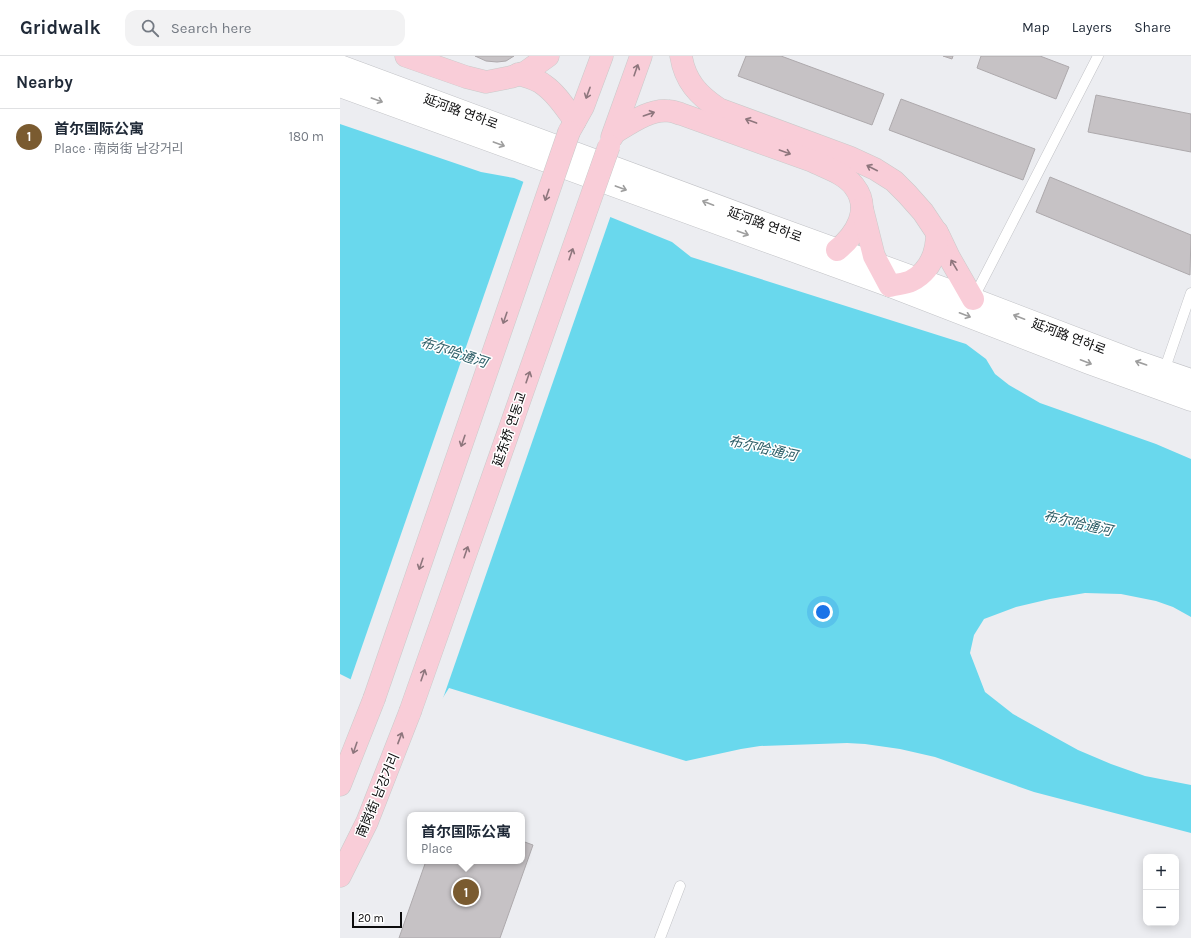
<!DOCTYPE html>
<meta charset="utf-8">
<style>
body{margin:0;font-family:Karla,"Noto Sans SC","Noto Sans KR",sans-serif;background:#f2f2f3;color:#1f2937}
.controls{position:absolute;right:12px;bottom:12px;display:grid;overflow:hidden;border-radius:8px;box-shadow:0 2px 10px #0003}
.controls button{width:36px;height:36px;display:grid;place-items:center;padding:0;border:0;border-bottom:1px solid #e0e1e3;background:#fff;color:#1f2937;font:20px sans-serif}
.scale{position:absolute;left:12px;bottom:10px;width:50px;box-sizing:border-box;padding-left:4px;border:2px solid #0c0c0d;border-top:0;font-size:11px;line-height:14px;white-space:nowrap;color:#0c0c0d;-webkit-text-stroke:3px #fff;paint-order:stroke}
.you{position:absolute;left:483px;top:556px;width:14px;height:14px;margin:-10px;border:3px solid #fff;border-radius:50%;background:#1a73e8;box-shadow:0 0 0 6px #1a73e833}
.badge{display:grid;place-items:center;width:26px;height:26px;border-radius:50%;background:#7a5b30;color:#fff;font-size:13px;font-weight:700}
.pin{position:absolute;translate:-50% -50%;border:2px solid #fff;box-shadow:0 1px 4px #0006}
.popup{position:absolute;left:67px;top:756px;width:118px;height:52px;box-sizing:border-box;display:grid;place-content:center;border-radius:8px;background:#fff;filter:drop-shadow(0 1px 3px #0005);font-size:13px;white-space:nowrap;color:#747a83}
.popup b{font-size:15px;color:#1f2937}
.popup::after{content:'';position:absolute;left:50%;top:100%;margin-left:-8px;border:8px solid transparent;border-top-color:#fff}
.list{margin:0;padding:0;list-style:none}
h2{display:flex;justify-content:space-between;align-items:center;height:52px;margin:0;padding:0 16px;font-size:17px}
h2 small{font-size:13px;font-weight:400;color:#747a83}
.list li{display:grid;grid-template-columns:26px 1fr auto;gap:12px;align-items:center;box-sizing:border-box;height:56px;padding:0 16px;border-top:1px solid #e0e1e3}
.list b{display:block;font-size:15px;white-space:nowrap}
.list p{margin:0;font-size:13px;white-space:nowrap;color:#747a83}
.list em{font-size:13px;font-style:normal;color:#747a83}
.icon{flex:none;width:22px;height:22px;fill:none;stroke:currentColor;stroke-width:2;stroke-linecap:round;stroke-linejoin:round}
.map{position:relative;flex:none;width:851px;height:882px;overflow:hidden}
header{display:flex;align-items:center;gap:24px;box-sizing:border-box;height:56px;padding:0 20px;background:#fff;border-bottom:1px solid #e0e1e3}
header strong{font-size:19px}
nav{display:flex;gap:22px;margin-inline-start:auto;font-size:14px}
.search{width:280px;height:36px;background:#f2f2f3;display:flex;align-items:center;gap:10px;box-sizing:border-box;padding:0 14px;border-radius:12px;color:#747a83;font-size:15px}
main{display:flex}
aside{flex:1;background:#fff}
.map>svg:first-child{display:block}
.water{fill:#69d8ed}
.pier{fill:#ecedf1}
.building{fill:#c6c2c5;stroke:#ada9ac}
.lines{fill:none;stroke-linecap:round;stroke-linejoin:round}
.lane-casing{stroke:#c1c2c6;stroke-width:11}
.secondary-casing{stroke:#c1c2c6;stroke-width:23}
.primary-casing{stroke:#cacaca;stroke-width:23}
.lane{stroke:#fff;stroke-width:10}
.secondary{stroke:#fff;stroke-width:22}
.primary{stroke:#f9cdd8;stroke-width:22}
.primary-bridge-casing{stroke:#cacaca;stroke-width:23;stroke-linecap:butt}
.primary-bridge{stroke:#f9cdd8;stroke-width:22}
.oneway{stroke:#8e767d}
.oneway2{stroke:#9e9e9e}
.labels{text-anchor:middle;stroke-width:3;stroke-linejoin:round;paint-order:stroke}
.street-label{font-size:13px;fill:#0c0c0d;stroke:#fff}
.water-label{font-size:14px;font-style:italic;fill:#2f5f68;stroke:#fff}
</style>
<header>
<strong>Gridwalk</strong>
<div class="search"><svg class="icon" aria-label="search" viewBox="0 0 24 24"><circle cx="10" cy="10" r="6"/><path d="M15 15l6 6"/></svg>Search here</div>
<nav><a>Map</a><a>Layers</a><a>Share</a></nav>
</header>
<main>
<aside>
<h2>Nearby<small></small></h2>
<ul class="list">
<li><span class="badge">1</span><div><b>首尔国际公寓</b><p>Place · 南岗街 남강거리</p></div><em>180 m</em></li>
</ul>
</aside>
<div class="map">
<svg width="851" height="882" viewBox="0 0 851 882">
<rect width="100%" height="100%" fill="#ecedf1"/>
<!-- water -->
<polygon class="water" points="0,68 141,116 174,122 332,186 351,201 626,288 646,303 655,318 669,329 700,347 816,388 851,403 851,561 833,551 816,545 781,538 745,537 710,543 676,551 644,563 634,579 630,597 645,636 673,658 738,694 771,708 805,720 851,729 851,777 694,736 595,701 560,693 525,688 507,687 420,690 401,693 346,705 109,632 97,651 20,628 0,618"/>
<!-- pier -->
<polygon class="pier" points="184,124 271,159 101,648 98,652 96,652 20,630 10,625"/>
<!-- building -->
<g class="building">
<polygon points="135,0 174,0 166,5 157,6 146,5"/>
<polygon points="406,0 441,0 544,38 532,69 398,20"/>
<polygon points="603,0 613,0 612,3"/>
<polygon points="641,0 700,0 729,11 716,43 637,12"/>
<polygon points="756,39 851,58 851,96 748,76"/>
<polygon points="561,43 695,93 683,124 549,74"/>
<polygon points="710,121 851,179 850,219 696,156"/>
<polygon points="182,785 193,789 160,882 59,882 86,805 182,805"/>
</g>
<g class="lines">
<!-- lane casing -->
<g class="lane-casing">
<g id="lane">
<polyline points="633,243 758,0"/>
<polyline points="824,315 851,237"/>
<polyline points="320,882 340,830"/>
</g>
</g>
<!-- secondary casing -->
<g class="secondary-casing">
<g id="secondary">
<polyline points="0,10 421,166 633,243 795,305 851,324"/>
<polyline points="0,30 550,230 749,307 851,344"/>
</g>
</g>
<!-- primary casing -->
<g class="primary-casing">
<g id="primary">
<polyline points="66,0 126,21 146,26 171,21 186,16 208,0"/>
<path d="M341,0c4,25 17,39 38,53l130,48 26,12 19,12 13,13 16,18 16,24 10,21 24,42"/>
<path d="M178,18c9,3 19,5 26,11 13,9 22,24 31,36"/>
<polyline points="229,76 243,51 262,0"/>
<path d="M274,77c15,-9 37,-25 55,-22 4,0 8,2 12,3l131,47c14,7 32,12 42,25 18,23 2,49 -17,64"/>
<polyline points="272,81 301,0"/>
<path d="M522,152l12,48 16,30c7,-2 15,-2 21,-5 20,-10 26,-29 26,-49"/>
<polyline points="0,729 34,643"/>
<polyline points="0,820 27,766 70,656"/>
</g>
</g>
<!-- lane -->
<use href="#lane" class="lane"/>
<!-- secondary -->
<use href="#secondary" class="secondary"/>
<!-- primary -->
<use href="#primary" class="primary"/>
<!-- primary-bridge casing -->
<g class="primary-bridge-casing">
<g id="primary-bridge">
<polyline points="34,643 229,76"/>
<polyline points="70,656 269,90"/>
</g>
</g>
<!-- primary-bridge -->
<use href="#primary-bridge" class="primary-bridge"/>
</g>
<!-- one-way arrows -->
<defs><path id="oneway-shaft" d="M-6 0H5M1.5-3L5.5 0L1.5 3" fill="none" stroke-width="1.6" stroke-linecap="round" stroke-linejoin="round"/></defs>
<g class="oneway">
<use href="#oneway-shaft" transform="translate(296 14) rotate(-71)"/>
<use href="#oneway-shaft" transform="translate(248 37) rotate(110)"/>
<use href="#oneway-shaft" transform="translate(309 58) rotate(-19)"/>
<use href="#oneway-shaft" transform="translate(411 65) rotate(-160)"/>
<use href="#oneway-shaft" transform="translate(445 96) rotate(20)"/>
<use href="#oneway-shaft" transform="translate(532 112) rotate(-153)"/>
<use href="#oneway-shaft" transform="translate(207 139) rotate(109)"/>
<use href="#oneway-shaft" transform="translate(231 198) rotate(-71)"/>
<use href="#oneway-shaft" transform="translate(614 209) rotate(-121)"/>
<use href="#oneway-shaft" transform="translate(165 262) rotate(109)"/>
<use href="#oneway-shaft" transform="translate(188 321) rotate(-71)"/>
<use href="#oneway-shaft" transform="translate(123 385) rotate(109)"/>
<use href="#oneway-shaft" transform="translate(126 496) rotate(-71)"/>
<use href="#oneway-shaft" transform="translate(81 508) rotate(109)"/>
<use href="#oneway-shaft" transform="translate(83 619) rotate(-71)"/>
<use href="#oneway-shaft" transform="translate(60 682) rotate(-69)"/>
<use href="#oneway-shaft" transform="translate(15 692) rotate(109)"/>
</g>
<g class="oneway2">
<use href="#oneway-shaft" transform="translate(37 44) rotate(20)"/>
<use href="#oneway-shaft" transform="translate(159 88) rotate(20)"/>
<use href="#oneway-shaft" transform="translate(281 132) rotate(20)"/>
<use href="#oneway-shaft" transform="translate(368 147) rotate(-159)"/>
<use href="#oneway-shaft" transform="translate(403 177) rotate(20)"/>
<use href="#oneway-shaft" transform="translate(625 259) rotate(21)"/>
<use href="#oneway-shaft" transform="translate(679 261) rotate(-159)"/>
<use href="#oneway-shaft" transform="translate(746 306) rotate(21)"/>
<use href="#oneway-shaft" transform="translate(801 307) rotate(-161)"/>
</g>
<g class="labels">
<!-- street labels -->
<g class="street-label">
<text transform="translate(121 55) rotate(20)" y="5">延河路 연하로</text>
<text transform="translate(425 168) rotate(20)" y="5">延河路 연하로</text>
<text transform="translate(729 280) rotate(21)" y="5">延河路 연하로</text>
<text transform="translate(169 373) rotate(-71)" y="5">延东桥 연동교</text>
<text transform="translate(37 739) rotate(-67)" y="5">南岗街 남강거리</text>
</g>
<!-- water labels -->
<g class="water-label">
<text transform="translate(114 296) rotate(18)" y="5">布尔哈通河</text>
<text transform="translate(423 392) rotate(13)" y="5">布尔哈通河</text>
<text transform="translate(738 467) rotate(13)" y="5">布尔哈通河</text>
</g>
</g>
</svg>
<div class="controls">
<button>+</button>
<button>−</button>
</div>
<div class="scale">20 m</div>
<div class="you"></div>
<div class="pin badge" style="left:126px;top:836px">1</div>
<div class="popup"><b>首尔国际公寓</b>Place</div>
</div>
</main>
